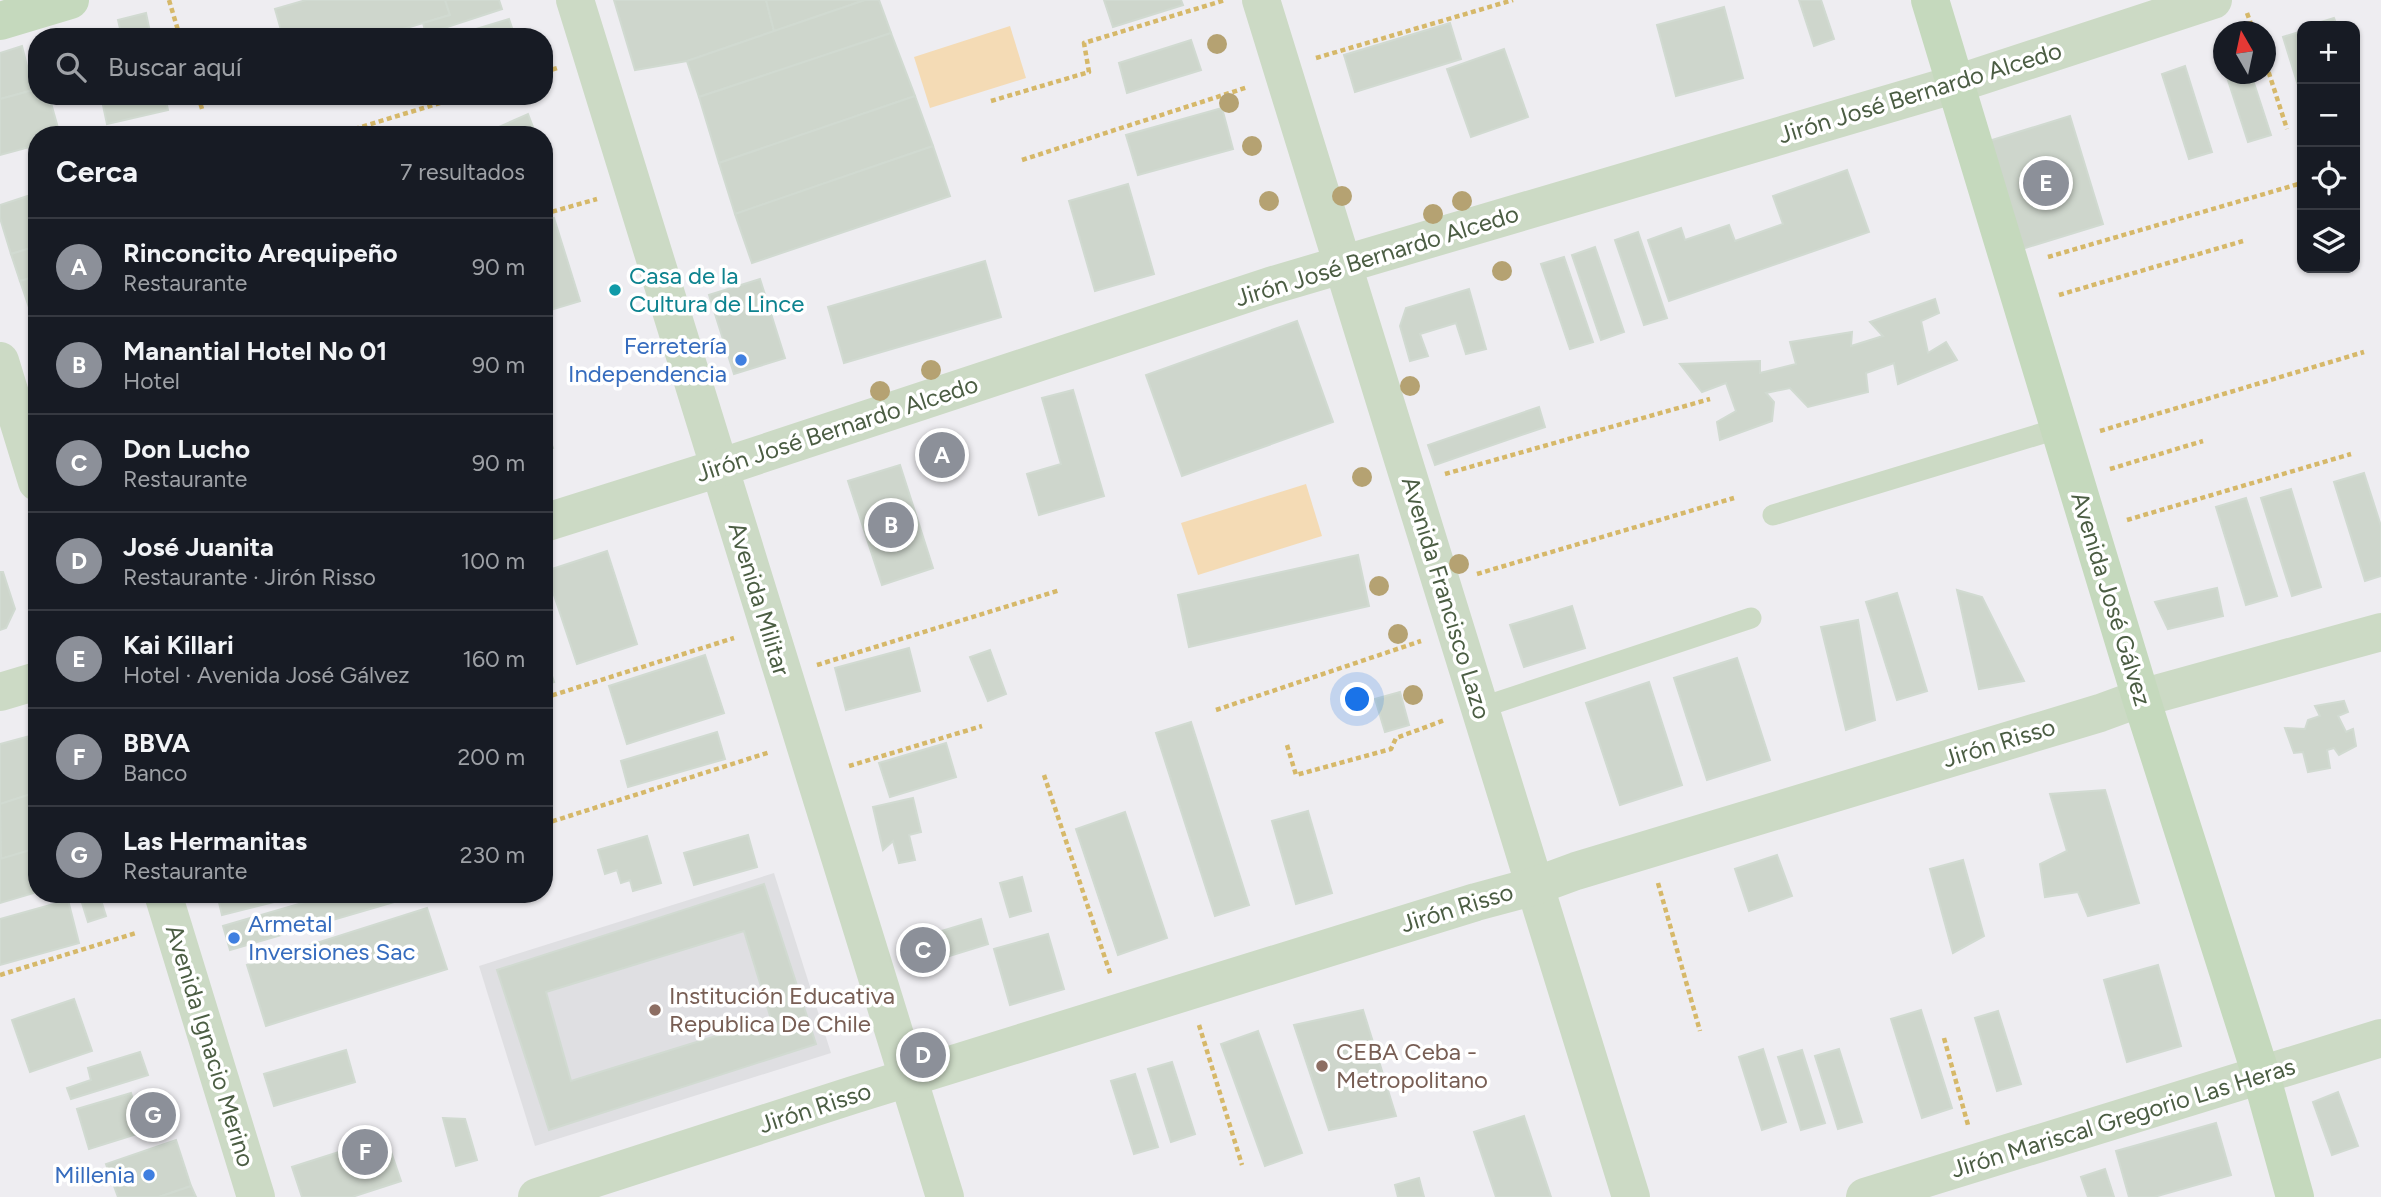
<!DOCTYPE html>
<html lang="es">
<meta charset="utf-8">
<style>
body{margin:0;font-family:Figtree,sans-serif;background:#20242c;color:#f1f3f6}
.controls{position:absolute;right:21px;top:21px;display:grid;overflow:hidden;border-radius:14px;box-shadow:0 2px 5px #0004}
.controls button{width:63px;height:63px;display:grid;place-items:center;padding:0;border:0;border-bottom:2px solid #363941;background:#171b24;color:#f1f3f6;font:35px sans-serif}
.compass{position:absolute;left:2213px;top:21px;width:63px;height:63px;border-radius:50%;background:#171b24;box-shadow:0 2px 5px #0004;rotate:351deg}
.you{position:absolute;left:1358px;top:700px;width:24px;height:24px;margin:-18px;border:5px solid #fff;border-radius:50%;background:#1a73e8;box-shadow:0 0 0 10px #1a73e833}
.badge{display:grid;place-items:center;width:46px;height:46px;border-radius:50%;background:#8c9099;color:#fff;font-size:23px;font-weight:700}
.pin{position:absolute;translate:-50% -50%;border:4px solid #fff;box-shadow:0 2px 7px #0006}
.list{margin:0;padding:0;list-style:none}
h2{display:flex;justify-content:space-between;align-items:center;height:91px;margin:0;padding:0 28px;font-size:30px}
h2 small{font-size:23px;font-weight:400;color:#9ea1a6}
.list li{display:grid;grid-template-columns:46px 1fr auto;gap:21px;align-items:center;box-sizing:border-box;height:98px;padding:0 28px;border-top:2px solid #363941}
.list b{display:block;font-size:26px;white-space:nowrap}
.list p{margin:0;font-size:23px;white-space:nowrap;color:#9ea1a6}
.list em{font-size:23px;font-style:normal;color:#9ea1a6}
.icon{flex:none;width:38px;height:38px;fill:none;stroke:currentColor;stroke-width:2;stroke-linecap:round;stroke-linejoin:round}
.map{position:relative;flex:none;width:2381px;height:1197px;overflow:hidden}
.search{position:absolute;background:#171b24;box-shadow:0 2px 5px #0004;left:28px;top:28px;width:525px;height:77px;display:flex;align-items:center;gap:18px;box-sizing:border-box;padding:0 24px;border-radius:28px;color:#9ea1a6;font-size:26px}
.panel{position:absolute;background:#171b24;box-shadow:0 2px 5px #0004;left:28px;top:126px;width:525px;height:777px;border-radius:28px}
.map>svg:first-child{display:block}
.education{fill:#dfdfe2}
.green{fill:#f4dbb5}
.building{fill:#ced6cc;stroke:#d1dad1;stroke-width:2;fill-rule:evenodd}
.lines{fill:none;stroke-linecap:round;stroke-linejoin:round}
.path{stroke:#d6b869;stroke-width:4.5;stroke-dasharray:5 3.5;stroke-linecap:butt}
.lane{stroke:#ccdac5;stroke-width:21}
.street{stroke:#ccdac5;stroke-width:38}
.secondary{stroke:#c5d9bd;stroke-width:38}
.tree{fill:#b5a272}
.culture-dot{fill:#0f9aa8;stroke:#fff;stroke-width:2.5}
.shop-dot{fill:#3f7fe0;stroke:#fff;stroke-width:2.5}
.education-dot{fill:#8d6e63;stroke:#fff;stroke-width:2.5}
.labels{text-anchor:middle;stroke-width:7;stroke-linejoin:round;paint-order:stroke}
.street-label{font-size:24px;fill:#4b5d43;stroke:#fff}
.culture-label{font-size:24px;fill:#0d838f;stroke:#fff;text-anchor:start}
.shop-label{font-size:24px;fill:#366cbe;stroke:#fff;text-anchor:end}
.education-label{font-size:24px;fill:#785e54;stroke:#fff;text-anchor:start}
</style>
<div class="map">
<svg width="2381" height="1197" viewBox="0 0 2381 1197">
<rect width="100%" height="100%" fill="#eeedf1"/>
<!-- education -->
<polygon class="education" points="774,873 831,1053 535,1146 479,966"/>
<!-- green -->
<g class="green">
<polygon points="1010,26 1026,78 930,108 914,57"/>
<polygon points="1306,484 1322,536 1198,575 1181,523"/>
</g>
<!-- building -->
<g class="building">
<polygon points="306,0 445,0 450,15 403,29 406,37 283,37 275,9"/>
<polygon points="445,0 499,0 502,9 426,34 423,23 450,15"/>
<polygon points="614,0 766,0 774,31 687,61 635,70"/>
<polygon points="766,0 865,0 774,31"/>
<polygon points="865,0 879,0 891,33 699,97 687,61"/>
<polygon points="1104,0 1181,0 1183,5 1113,27"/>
<polygon points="1799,0 1821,0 1834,39 1814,46"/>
<polygon points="1724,7 1743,78 1676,96 1657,25"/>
<polygon points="146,13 151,37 122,37 118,20"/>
<polygon points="2334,18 2337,26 2312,26 2311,25"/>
<polygon points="509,19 515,37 450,37"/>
<polygon points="1450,23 1461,59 1355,92 1344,55"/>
<polygon points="2302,31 2302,98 2283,37"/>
<polygon points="891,33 915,96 719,163 699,97"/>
<polygon points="1191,40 1201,70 1127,93 1119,63"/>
<polygon points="22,46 33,90 0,99 0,53"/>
<polygon points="1504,49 1528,117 1471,137 1447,69"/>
<polygon points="2185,66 2212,152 2189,159 2162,74"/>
<polygon points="2226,74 2251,74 2271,135 2248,142"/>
<polygon points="37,89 37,96 49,96 60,135 37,135 37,145 0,155 0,99"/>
<polygon points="101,96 165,96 168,110 107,124"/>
<polygon points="915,96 933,146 735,214 719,163"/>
<polygon points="1222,108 1233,149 1138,175 1126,135"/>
<polygon points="528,114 536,135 481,135"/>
<polygon points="2070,116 2103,224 2022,249 1989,141"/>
<polygon points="933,146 950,196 752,263 735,214"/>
<polygon points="1847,170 1869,232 1669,301 1648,240 1681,228 1685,240 1729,225 1735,241 1783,224 1773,196"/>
<polygon points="1128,184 1154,274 1095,291 1069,201"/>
<polygon points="37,193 37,246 11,254 0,218 0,205"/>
<polygon points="554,218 580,301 544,312 544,221"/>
<polygon points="1638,232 1667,318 1644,325 1615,240"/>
<polygon points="37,246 37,276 20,281 11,254"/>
<polygon points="1595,247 1624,332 1601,340 1572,255"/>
<polygon points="1564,257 1593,342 1570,349 1541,264"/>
<polygon points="985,261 1001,317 844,363 828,307"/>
<polygon points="37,276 37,318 33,319 20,281"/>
<polygon points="760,279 785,358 734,374 709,295"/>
<polygon points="1469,289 1486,349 1466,354 1456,323 1420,334 1428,356 1410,361 1400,326 1406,308"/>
<polygon points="1935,299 1939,313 1921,321 1928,353 1946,342 1957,360 1898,384 1894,363 1866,373 1868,392 1808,407 1790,388 1766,393 1774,402 1772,421 1720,440 1717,422 1736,411 1726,383 1702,392 1680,364 1760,361 1760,373 1796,364 1790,342 1852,332 1851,346 1883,336 1870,322"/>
<polygon points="1297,321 1333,422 1182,476 1146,375"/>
<polygon points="1073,390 1104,496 1039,515 1027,474 1061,464 1042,398"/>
<polygon points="1539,407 1545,427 1435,465 1428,445"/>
<polygon points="544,423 553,448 544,452"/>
<polygon points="900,465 933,568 882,585 848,481"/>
<polygon points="2364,473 2381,526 2381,576 2365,581 2334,482"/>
<polygon points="2291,489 2321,587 2292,596 2261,498"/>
<polygon points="2246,498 2277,596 2246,605 2216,507"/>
<polygon points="607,551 637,644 577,664 546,571"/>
<polygon points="1358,555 1369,606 1189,647 1178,595"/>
<polygon points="0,572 3,572 15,609 6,628 0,630"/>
<polygon points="2217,588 2223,616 2168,629 2155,602"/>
<polygon points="1957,590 1982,597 2024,681 1979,689"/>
<polygon points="1897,593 1927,691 1897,700 1866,602"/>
<polygon points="1572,606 1585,648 1524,667 1510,625"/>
<polygon points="1858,620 1875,720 1846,730 1821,627"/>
<polygon points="909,648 920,691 846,710 835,668"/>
<polygon points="990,650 1006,694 988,701 970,657"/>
<polygon points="544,651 554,682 544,685"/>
<polygon points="705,655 724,713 627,744 609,686"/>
<polygon points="1737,658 1770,760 1707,780 1674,678"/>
<polygon points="1649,682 1682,785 1620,805 1586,703"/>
<polygon points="1400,692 1409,725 1385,732 1375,699"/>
<polygon points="2344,701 2348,712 2338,716 2346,732 2353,729 2356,746 2339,755 2334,748 2327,750 2330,768 2308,772 2303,752 2294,753 2285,728 2305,729 2308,720 2320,716 2315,706"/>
<polygon points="1191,722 1249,905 1215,916 1156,733"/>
<polygon points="717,732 725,759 628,787 621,761"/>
<polygon points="37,734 37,792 0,804 0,744"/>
<polygon points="946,743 956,777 890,797 879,763"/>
<polygon points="2105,790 2139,903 2088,916 2078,892 2045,897 2040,864 2067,851 2050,794"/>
<polygon points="37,792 37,848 1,859 0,804"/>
<polygon points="913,798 921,832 909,835 915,860 899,863 893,841 883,850 873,807"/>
<polygon points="1308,811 1332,893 1296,904 1272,821"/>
<polygon points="1125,812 1167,938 1118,955 1076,829"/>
<polygon points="748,835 757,867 694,885 684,853"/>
<polygon points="647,836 661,883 633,891 630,880 621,883 617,870 605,874 598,850"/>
<polygon points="37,848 37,892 0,903 0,859"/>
<polygon points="1777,855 1792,896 1749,911 1735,869"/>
<polygon points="1963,860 1984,936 1953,953 1930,869"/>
<polygon points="1022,877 1031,911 1010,917 1000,883"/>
<path d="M764,884l52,160 -267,86 -52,-160zM744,931l27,88 -200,62 -25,-89z"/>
<polygon points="217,894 285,894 286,899 222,915"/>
<polygon points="333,894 392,894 394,902 230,950 223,926"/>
<polygon points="100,897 106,916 88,922 82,903"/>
<polygon points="68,900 79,943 0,965 0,919"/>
<polygon points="427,908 447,969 266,1026 247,965"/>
<polygon points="981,919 988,944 917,966 909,941"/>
<polygon points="1048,934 1064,989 1010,1005 994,949"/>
<polygon points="2158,965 2181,1046 2127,1062 2104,980"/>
<polygon points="74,999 92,1051 30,1072 12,1020"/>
<polygon points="1363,1010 1396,1116 1329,1130 1294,1025"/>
<polygon points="1921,1010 1952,1108 1922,1118 1891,1019"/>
<polygon points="1998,1011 2021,1084 1997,1091 1975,1018"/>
<polygon points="1258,1031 1302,1153 1265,1166 1221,1044"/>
<polygon points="1763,1049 1786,1122 1762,1130 1739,1057"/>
<polygon points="1839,1049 1862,1122 1838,1129 1815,1056"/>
<polygon points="346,1050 355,1082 274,1106 264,1074"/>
<polygon points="1802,1050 1825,1123 1801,1130 1778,1057"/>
<polygon points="140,1052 148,1075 71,1099 67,1088 91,1080 88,1068"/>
<polygon points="1172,1062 1195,1134 1171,1142 1148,1069"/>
<polygon points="1135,1074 1158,1147 1134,1154 1111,1081"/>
<polygon points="2338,1092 2358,1146 2332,1155 2313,1102"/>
<polygon points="131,1093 143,1132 89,1149 77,1109"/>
<polygon points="1524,1116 1551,1197 1496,1197 1474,1132"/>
<polygon points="443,1118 465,1119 477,1160 456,1166"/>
<polygon points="2216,1123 2231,1175 2154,1197 2129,1197 2116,1151"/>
<polygon points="386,1137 401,1181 352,1197 302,1197 292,1167"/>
<polygon points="176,1140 191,1186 159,1197 118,1197 106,1164"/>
<polygon points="2105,1169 2114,1197 2088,1197 2081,1177"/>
<polygon points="1419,1178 1424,1197 1398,1197 1395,1185"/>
<polygon points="191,1186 196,1197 159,1197"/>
</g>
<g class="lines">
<!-- path -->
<g class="path">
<polyline points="169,0 180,37"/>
<polyline points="2247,13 2254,32"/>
<polyline points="1316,58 1513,0"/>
<polyline points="2266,64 2287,129"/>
<polyline points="544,72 557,68"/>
<polyline points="198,96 203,112"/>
<polyline points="991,101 1089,72 1084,43 1225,0"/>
<polyline points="338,134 463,96"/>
<polyline points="1022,160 1248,87"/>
<polyline points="2355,168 2358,167"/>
<polyline points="544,214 597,199"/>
<polyline points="2048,257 2302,183"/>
<polyline points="2059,295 2243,241"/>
<polyline points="2100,431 2364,352"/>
<polyline points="2110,469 2203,441"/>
<polyline points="1445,474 1710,399"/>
<polyline points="2127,520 2351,454"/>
<polyline points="1477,574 1734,498"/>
<polyline points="817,665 1060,590"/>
<polyline points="544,698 734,638"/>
<polyline points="1216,710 1421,641"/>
<polyline points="1287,745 1296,775 1391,749 1396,738 1445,720"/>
<polyline points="849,766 982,726"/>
<polyline points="1044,775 1111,976"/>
<polyline points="544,824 770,752"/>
<polyline points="1658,883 1700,1031"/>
<polyline points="0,975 136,933"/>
<polyline points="1199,1025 1242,1165"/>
<polyline points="1944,1038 1968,1125"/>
</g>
<!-- lane -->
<g class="lane">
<polyline points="1773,515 2060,428"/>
<polyline points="1480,708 1751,618"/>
</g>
<!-- street -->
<g class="street">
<polyline points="575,0 945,1197"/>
<polyline points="1261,0 1631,1197"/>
<polyline points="0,361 37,482"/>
<polyline points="544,523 719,468 1270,286 1956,84 2213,0"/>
<polyline points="0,692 37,681"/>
<polyline points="163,894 256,1197"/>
<polyline points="537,1197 853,1095 1476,902 1535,886 1576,871 2100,713 2141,698 2381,632"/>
<polyline points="1865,1197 2381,1038"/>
</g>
<!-- secondary -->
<g class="secondary">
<polyline points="1930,0 2141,698 2261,1075 2295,1197"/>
<polyline points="0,21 70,0"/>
</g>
</g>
<!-- trees -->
<g class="tree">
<circle cx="1217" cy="44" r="10"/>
<circle cx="1229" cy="103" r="10"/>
<circle cx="1252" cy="146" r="10"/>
<circle cx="1342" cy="196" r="10"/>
<circle cx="1269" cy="201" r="10"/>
<circle cx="1462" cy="201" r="10"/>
<circle cx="1433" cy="214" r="10"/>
<circle cx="1502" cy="271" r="10"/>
<circle cx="931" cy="370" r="10"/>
<circle cx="1410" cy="386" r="10"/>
<circle cx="880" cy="391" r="10"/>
<circle cx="1362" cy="477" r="10"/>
<circle cx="1459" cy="564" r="10"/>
<circle cx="1379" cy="586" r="10"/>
<circle cx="1398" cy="634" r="10"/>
<circle cx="1413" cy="695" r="10"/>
</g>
<!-- markers -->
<circle class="culture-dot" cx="615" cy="290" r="7"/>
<g class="shop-dot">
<circle cx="741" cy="360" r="7"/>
<circle cx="234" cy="938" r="7"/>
<circle cx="149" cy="1175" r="7"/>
</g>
<g class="education-dot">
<circle cx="655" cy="1010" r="7"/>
<circle cx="1322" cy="1066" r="7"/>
</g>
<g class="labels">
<!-- street labels -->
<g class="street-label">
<text transform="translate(1920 93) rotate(-17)" y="8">Jirón José Bernardo Alcedo</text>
<text transform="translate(1377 256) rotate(-17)" y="8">Jirón José Bernardo Alcedo</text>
<text transform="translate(837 429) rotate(-18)" y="8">Jirón José Bernardo Alcedo</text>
<text transform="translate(1446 598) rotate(73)" y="8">Avenida Francisco Lazo</text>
<text transform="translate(759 599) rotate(73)" y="8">Avenida Militar</text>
<text transform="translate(2111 599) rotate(73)" y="8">Avenida José Gálvez</text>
<text transform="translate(1999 743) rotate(-17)" y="8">Jirón Risso</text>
<text transform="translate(1457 908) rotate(-17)" y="8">Jirón Risso</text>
<text transform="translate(210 1046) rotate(73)" y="8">Avenida Ignacio Merino</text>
<text transform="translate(815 1108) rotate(-18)" y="8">Jirón Risso</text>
<text transform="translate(2123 1118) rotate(-17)" y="8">Jirón Mariscal Gregorio Las Heras</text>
</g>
<!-- culture labels -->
<g class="culture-label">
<text x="629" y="284">Casa de la<tspan x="629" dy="28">Cultura de Lince</tspan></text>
</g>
<!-- shop labels -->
<g class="shop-label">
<text x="727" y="354">Ferretería<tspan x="727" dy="28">Independencia</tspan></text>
<text x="248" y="932" text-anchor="start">Armetal<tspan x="248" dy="28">Inversiones Sac</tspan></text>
<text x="135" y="1183">Millenia</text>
</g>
<!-- education labels -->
<g class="education-label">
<text x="669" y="1004">Institución Educativa<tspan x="669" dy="28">Republica De Chile</tspan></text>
<text x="1336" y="1060">CEBA Ceba -<tspan x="1336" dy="28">Metropolitano</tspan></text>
</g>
</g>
</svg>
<div class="controls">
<button>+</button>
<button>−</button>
<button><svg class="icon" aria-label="locate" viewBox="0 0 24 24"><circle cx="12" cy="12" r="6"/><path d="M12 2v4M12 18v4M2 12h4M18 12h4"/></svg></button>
<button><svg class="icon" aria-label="layers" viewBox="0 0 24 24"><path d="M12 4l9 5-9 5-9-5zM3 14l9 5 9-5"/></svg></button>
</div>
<svg class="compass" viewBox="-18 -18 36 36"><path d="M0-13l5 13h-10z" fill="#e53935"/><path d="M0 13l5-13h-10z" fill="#9ea1a6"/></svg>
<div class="you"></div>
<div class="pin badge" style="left:942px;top:455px">A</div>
<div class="pin badge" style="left:891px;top:525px">B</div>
<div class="pin badge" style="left:923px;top:950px">C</div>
<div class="pin badge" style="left:923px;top:1055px">D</div>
<div class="pin badge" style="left:2046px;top:183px">E</div>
<div class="pin badge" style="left:365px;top:1152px">F</div>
<div class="pin badge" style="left:153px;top:1115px">G</div>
<div class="search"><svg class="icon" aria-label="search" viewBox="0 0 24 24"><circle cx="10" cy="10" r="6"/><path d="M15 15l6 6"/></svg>Buscar aquí</div>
<section class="panel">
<h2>Cerca<small>7 resultados</small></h2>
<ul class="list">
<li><span class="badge">A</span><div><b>Rinconcito Arequipeño</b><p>Restaurante</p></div><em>90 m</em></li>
<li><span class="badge">B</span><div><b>Manantial Hotel No 01</b><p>Hotel</p></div><em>90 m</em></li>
<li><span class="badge">C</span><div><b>Don Lucho</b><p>Restaurante</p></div><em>90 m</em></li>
<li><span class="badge">D</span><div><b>José Juanita</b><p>Restaurante · Jirón Risso</p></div><em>100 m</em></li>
<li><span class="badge">E</span><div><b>Kai Killari</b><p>Hotel · Avenida José Gálvez</p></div><em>160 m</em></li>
<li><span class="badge">F</span><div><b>BBVA</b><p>Banco</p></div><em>200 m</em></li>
<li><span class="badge">G</span><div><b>Las Hermanitas</b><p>Restaurante</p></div><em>230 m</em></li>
</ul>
</section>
</div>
